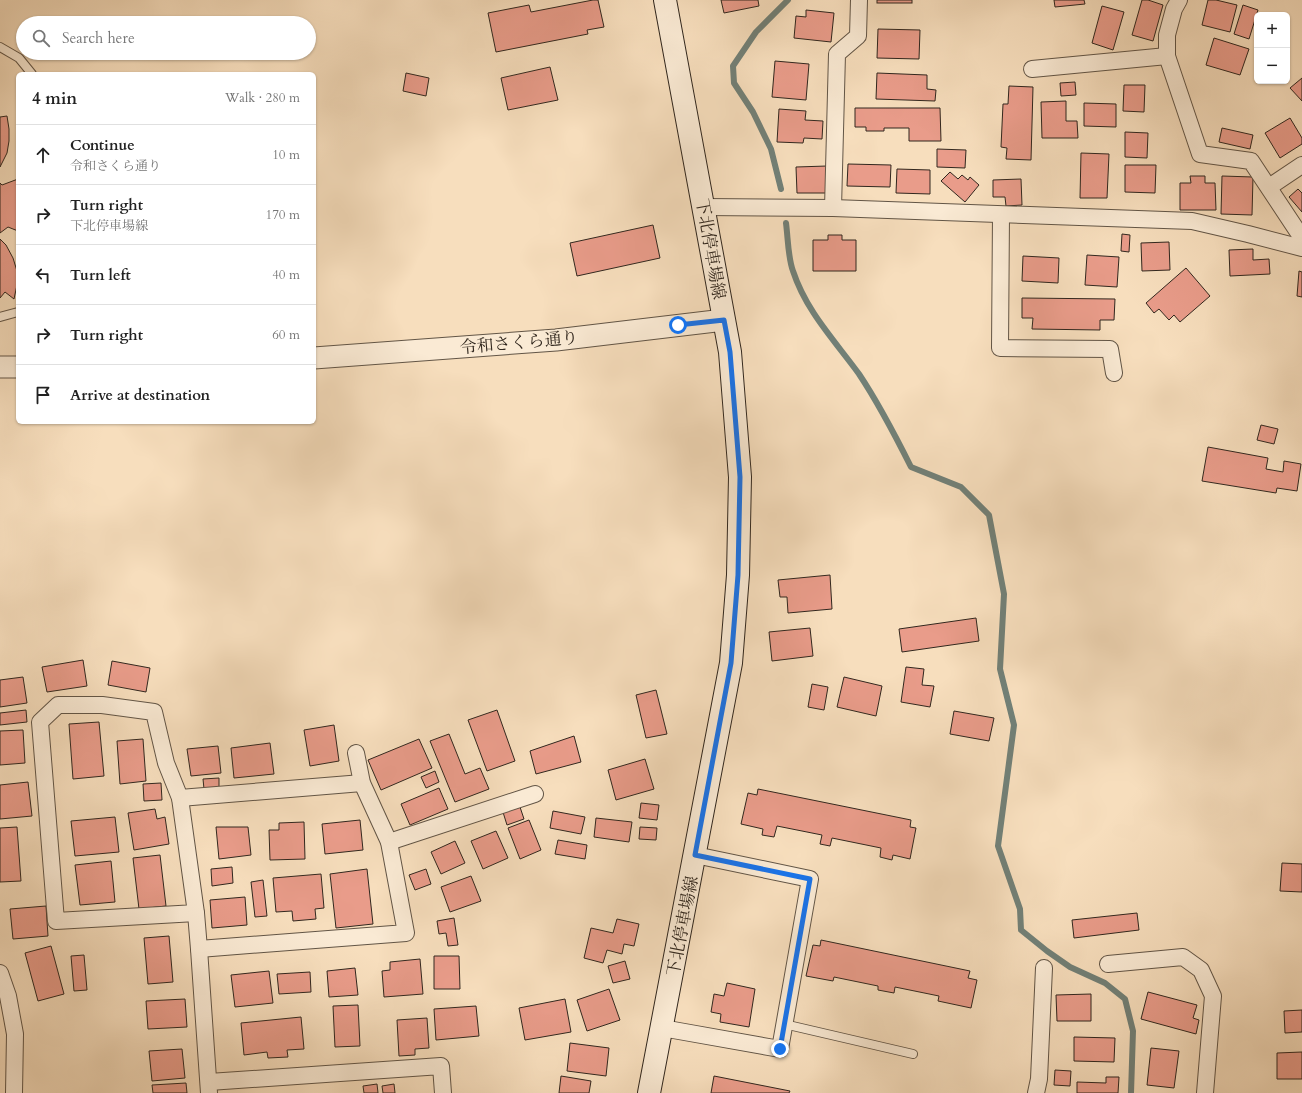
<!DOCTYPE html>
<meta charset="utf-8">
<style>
body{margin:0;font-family:Cardo,"Noto Serif JP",serif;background:#f6f6f6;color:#222}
.controls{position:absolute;right:12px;top:12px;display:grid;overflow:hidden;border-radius:6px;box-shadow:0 1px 3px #0004}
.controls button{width:36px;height:36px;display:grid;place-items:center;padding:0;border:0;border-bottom:1px solid #e0e0e0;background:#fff;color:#222;font:20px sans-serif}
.stop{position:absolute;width:12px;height:12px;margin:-9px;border:3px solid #1a73e8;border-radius:50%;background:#fff}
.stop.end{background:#1a73e8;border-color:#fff;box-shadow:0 1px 4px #0008}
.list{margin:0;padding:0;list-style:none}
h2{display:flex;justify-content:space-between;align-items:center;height:52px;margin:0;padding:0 16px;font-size:17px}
h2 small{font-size:13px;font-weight:400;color:#767676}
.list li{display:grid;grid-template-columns:26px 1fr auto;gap:12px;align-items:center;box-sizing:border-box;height:60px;padding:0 16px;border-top:1px solid #e0e0e0}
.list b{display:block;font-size:15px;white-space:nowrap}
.list p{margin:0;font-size:13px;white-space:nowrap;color:#767676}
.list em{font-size:13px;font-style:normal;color:#767676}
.icon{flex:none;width:22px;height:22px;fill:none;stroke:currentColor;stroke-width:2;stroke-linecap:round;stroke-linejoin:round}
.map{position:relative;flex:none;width:1302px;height:1093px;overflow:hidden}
.search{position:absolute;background:#fff;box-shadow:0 1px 3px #0004;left:16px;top:16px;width:300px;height:44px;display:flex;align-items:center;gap:10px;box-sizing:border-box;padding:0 14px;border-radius:22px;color:#767676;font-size:15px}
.panel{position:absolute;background:#fff;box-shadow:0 1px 3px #0004;left:16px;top:72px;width:300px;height:352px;border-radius:6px}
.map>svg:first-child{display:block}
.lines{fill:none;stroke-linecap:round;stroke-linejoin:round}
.stream{stroke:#728077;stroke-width:6}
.building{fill:#e99c8a;stroke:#31271e}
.service-casing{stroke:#625546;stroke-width:10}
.minor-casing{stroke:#625546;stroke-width:18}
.tertiary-casing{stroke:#625546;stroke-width:23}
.secondary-casing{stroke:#31271e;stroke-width:24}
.service{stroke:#faead4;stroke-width:8}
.minor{stroke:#faead4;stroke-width:16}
.tertiary{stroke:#faead4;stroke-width:21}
.secondary{stroke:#faead4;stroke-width:22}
.route{stroke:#1a73e8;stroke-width:5}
.labels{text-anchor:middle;stroke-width:3;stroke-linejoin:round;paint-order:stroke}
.street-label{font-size:17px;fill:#31271e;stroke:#faead4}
</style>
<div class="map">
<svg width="1302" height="1093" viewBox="0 0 1302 1093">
<rect width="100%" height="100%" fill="#f7debd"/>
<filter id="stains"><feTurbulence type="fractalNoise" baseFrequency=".005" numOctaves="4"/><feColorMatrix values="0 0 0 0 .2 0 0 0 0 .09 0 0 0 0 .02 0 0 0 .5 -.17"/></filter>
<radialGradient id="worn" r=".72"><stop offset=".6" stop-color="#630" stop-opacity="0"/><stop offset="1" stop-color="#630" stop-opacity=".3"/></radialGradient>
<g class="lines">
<!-- stream -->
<g class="stream">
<polyline points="781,189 771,149 753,112 734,83 733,66 756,32 788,0"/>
<path d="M786,223c2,15 2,35 7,48 13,40 42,70 66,103 20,30 36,61 52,93l50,20 28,28 15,79 -4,75 14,56 -16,121 22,63 1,21 26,21 23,16 35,16 20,16 8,32 -2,62"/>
</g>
</g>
<!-- building -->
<g class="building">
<polygon points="593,0 598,0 604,27 587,30 588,34 496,52 488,13 529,5 531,12"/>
<polygon points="721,0 758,0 759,6 724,13"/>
<rect x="877" y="0" width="35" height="3"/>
<polygon points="1054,0 1084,0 1085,4 1055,7"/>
<polygon points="1142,0 1148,0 1163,5 1153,41 1132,35"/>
<polygon points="1208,0 1216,0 1237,5 1230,32 1202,25"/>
<polygon points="1243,5 1258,10 1249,39 1234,34"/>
<polygon points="1102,6 1124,12 1113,50 1092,43"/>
<polygon points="806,10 834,13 831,42 794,38 796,16 806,17"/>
<polygon points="878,29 920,30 919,59 877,58"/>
<polygon points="1214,38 1249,49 1240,75 1206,65"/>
<polygon points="775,61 809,64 806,100 772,97"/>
<polygon points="550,67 558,100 508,110 501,78"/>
<polygon points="406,73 429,78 426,96 403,91"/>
<polygon points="877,73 927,75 927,89 936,90 935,101 876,99"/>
<polygon points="1302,78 1302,101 1290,88"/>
<polygon points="1075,82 1076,95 1061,96 1060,83"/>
<polygon points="1124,85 1145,85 1144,112 1123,111"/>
<polygon points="1009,86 1033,87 1031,160 1006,159 1007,148 1001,147 1003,104 1008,104"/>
<polygon points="1066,101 1066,121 1077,121 1078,138 1042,138 1041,102"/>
<polygon points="1084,103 1116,104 1116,127 1084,126"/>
<polygon points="855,108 940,108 941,141 909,141 909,128 884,128 884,131 866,131 866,127 855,127"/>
<polygon points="779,109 806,111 805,120 823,121 822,139 804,138 803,143 777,142"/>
<polygon points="7,116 9,129 9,141 7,153 0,167 0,117"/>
<polygon points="1290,118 1302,138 1302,144 1280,158 1265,133"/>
<polygon points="1222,128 1253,135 1250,149 1219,142"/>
<polygon points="1125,132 1148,133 1147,158 1125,157"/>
<polygon points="937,149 966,150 965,168 937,167"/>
<polygon points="1081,153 1109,154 1107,198 1080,198"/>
<polygon points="848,164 891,165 890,187 847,186"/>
<polygon points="1125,165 1156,165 1155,193 1125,192"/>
<polygon points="827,166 827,193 797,193 796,167"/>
<polygon points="897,169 930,170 930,194 896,193"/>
<polygon points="950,172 958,179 962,175 968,180 970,177 979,185 965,202 941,181"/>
<polygon points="1190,176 1205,176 1205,183 1215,183 1216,210 1180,210 1180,183 1191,183"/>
<polygon points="1222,176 1253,177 1252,215 1221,214"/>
<polygon points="18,179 18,231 8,227 0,233 0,183 2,185"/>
<polygon points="1021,179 1022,205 1006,206 1005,197 993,197 993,180"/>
<polygon points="1298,189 1302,193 1302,212 1289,197"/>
<polygon points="653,225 660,258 577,276 570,243"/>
<polygon points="1122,234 1130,235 1129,252 1121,251"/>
<polygon points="828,235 842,235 842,240 856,240 856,271 813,271 813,240 828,240"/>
<polygon points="0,239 6,245 13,258 17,271 17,285 14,299 5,292 0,298"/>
<polygon points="1169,242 1170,270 1142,271 1141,243"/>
<polygon points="1253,249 1253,260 1269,259 1270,274 1230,276 1229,250"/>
<polygon points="1087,255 1119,257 1117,287 1085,285"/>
<polygon points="1023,256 1059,258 1058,283 1022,281"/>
<polygon points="1186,268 1210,296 1180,322 1174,315 1169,320 1159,309 1154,313 1146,303"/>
<polygon points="1299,271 1302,272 1302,297 1297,296"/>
<polygon points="1022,298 1115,299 1114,320 1100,320 1100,330 1032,329 1033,318 1022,318"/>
<polygon points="1261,425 1278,429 1274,444 1257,440"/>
<polygon points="1208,447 1268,458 1266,469 1283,472 1284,461 1301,464 1297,491 1277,488 1276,493 1202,481"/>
<polygon points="830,575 832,609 788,613 787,597 780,597 778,580"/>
<polygon points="976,618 979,641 902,652 899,629"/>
<polygon points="810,628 813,656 772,661 769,632"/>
<polygon points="83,660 87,686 47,692 42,667"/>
<polygon points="112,661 150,668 146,692 108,685"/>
<polygon points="906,667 924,669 922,685 934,686 930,707 901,702"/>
<polygon points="23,677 27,703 0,707 0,680"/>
<polygon points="844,677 882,686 876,716 837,707"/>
<polygon points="812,684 828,687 824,710 808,707"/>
<polygon points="656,690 667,734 646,738 636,695"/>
<polygon points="26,710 27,722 0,725 0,713"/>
<polygon points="497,710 515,761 487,771 468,720"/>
<polygon points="954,711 994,718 989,741 950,734"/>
<polygon points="99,722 104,776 73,779 69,724"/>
<polygon points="334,725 339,761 310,766 304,730"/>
<polygon points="23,730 25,763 0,765 0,731"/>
<polygon points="449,734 465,774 480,768 489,789 455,802 430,741"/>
<polygon points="574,736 581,762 536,774 530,751"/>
<polygon points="143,739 146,781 120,784 117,741"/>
<polygon points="419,739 432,768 381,790 368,760"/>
<polygon points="270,743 274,774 234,778 231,748"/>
<polygon points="218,746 221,773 191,776 187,749"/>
<polygon points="645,759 654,789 616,800 608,770"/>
<polygon points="435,771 439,782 426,788 421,777"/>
<polygon points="219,778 219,788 204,789 203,779"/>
<polygon points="28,782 32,816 0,819 0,785"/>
<polygon points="161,783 162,800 144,801 143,784"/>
<polygon points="439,788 448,809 410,825 401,804"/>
<polygon points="758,789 911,820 910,827 916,828 910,859 893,855 892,860 880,857 881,848 832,838 830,846 820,844 822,835 777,826 774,837 762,835 763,829 741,824 748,793 757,795"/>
<polygon points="641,803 659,805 657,820 639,818"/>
<polygon points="519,804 524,819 507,825 502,809"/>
<polygon points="155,809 157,819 165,817 169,844 134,850 128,813"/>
<polygon points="553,811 585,817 581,834 550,828"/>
<polygon points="115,817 119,852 75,856 71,821"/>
<polygon points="596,818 632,822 629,842 594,837"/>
<polygon points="360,820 363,850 325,854 322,824"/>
<polygon points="529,820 541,850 520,859 508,828"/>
<polygon points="304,822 305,859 270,860 269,830 279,830 279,823"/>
<polygon points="17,827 21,881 0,882 0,828"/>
<polygon points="216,827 248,827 251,855 219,859"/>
<polygon points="640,827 657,828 656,840 639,839"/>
<polygon points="496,831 508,858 483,869 471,841"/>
<polygon points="558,840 587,845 585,859 555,854"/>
<polygon points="455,841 465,863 441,874 431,852"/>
<polygon points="160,855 166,906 139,909 133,858"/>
<polygon points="111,861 115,902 80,905 75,865"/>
<polygon points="1282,863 1302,864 1302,892 1280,891"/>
<polygon points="232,867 233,883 212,886 211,869"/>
<polygon points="367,869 373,924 336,928 330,874"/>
<polygon points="426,869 431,884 415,890 409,875"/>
<polygon points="321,874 324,908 315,909 316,919 293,921 292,911 276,912 273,878"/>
<polygon points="471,876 481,901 450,912 441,887"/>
<polygon points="263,880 267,916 255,917 251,882"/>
<polygon points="245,897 247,925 212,928 210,900"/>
<polygon points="46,906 48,936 13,939 10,909"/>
<polygon points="1137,913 1139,930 1074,938 1072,920"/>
<polygon points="454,918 458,945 448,946 446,933 439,934 437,921"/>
<polygon points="617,919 639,924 634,946 624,944 622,954 607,950 603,963 584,958 591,928 613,933"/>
<polygon points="169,936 173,982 148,984 144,938"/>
<polygon points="821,940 970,971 968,978 977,980 971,1008 938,1001 939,996 895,987 894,993 878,990 878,986 834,977 833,981 806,976 813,945 820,946"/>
<polygon points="51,946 64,994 38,1001 25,953"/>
<polygon points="84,955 87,990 74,991 71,956"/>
<polygon points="434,956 459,956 460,989 434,989"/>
<polygon points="420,959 423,994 384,997 382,971 390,970 390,962"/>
<polygon points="625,961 630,979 613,983 608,966"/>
<polygon points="355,968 358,995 329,997 327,971"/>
<polygon points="269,971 273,1003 235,1007 231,975"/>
<polygon points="310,972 311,992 279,994 277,974"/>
<polygon points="727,983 755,989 749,1027 720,1022 721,1014 711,1012 714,994 724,996"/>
<polygon points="609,989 620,1020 587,1031 577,1000"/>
<polygon points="1148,992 1197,1005 1193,1018 1199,1020 1196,1034 1141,1019"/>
<polygon points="1091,994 1091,1021 1057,1021 1056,995"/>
<polygon points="185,999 187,1027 148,1029 146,1001"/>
<polygon points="565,999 571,1032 525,1040 519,1008"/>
<polygon points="358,1005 360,1046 335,1047 333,1006"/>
<polygon points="476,1006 479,1036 436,1040 434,1009"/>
<polygon points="1302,1010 1302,1032 1285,1033 1284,1011"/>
<polygon points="301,1017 304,1049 287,1050 288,1057 268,1058 267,1052 244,1055 241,1023"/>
<polygon points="427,1018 429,1048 415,1049 415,1055 399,1056 397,1020"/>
<polygon points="1074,1037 1115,1038 1114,1062 1074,1061"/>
<polygon points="570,1043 609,1048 606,1076 567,1071"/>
<polygon points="1151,1048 1179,1051 1174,1088 1147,1085"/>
<polygon points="182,1049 185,1078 152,1081 149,1051"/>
<polygon points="1302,1052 1302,1079 1277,1079 1277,1053"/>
<polygon points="1055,1070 1071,1071 1070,1086 1054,1085"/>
<polygon points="561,1076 591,1081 589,1093 559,1093"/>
<polygon points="714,1076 790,1091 789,1093 711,1093"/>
<polygon points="1106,1077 1119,1077 1118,1093 1077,1093 1077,1082 1106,1083"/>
<polygon points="186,1083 187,1093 153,1093 152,1085"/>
<polygon points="377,1084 378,1093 364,1093 363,1086"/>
<polygon points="394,1084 395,1093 383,1093 382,1086"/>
</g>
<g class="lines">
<!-- service casing -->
<g class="service-casing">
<g id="service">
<polyline points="0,47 19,58 32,74"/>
<polyline points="0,317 18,312"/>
<polyline points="784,1024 913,1054"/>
</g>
</g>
<!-- minor casing -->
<g class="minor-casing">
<g id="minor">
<polyline points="1179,0 1174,9 1167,35 1167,56 1200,154 1251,161 1302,238"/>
<polyline points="1032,69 1167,56"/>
<polyline points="1269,187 1302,165"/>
<polyline points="704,207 833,208 1192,221 1248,234 1302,248"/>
<polyline points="833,208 837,54 858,36 859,0"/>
<polyline points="1001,215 1000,348 1110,349 1114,373"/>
<polygon points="58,705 102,705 154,712 166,763 180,798 196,913 56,921 40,722"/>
<polyline points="180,798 362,783"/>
<polyline points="389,842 535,794"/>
<polyline points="196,913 199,949 209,1093"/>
<polyline points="199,949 406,933 389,842 362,783 356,753"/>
<polyline points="1108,964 1183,957 1201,970 1213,996 1205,1093"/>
<polyline points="0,973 8,996 15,1034 14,1093"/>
<polyline points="662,1028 780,1049 810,879 695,855"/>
<polyline points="209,1082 441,1066 443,1093"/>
<polyline points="1036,1093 1039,1079 1044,968"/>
</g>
</g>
<!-- tertiary casing -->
<g class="tertiary-casing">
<g id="tertiary">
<polyline points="314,358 556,340 724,320"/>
<polyline points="0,367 18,367"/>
</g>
</g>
<!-- secondary casing -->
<g class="secondary-casing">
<polyline id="secondary" points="649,1093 731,663 738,575 740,477 730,352 665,0"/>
</g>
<!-- service -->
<use href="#service" class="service"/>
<!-- minor -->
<use href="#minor" class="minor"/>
<!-- tertiary -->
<use href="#tertiary" class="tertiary"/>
<!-- secondary -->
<use href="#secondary" class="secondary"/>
</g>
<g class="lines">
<!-- route -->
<polyline class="route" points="678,325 724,320 730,352 740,477 738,575 731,663 695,855 810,879 780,1049"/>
</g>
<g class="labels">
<!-- street labels -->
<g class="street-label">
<text transform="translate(711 249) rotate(80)" y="6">下北停車場線</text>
<text transform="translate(519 342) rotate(-5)" y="6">令和さくら通り</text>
<text transform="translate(682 926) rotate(-79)" y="6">下北停車場線</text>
</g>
</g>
<rect width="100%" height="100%" filter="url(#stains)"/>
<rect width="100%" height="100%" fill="url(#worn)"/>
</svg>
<div class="controls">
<button>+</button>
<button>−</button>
</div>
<div class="stop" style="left:678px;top:325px"></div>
<div class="stop end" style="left:780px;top:1049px"></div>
<div class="search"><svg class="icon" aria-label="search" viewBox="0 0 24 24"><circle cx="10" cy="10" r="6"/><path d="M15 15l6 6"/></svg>Search here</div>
<section class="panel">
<h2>4 min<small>Walk · 280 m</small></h2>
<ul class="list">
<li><svg class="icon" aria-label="ahead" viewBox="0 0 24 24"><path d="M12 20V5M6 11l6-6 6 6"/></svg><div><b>Continue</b><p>令和さくら通り</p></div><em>10 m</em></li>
<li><svg class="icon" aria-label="right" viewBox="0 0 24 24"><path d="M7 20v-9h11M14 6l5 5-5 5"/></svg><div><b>Turn right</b><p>下北停車場線</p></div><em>170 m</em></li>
<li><svg class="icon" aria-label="left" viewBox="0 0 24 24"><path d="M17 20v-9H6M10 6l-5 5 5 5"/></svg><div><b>Turn left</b></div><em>40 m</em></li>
<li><svg class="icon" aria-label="right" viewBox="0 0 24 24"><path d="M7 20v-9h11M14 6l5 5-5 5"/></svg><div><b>Turn right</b></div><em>60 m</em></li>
<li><svg class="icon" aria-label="arrive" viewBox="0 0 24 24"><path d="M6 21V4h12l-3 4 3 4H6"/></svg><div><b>Arrive at destination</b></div></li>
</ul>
</section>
</div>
